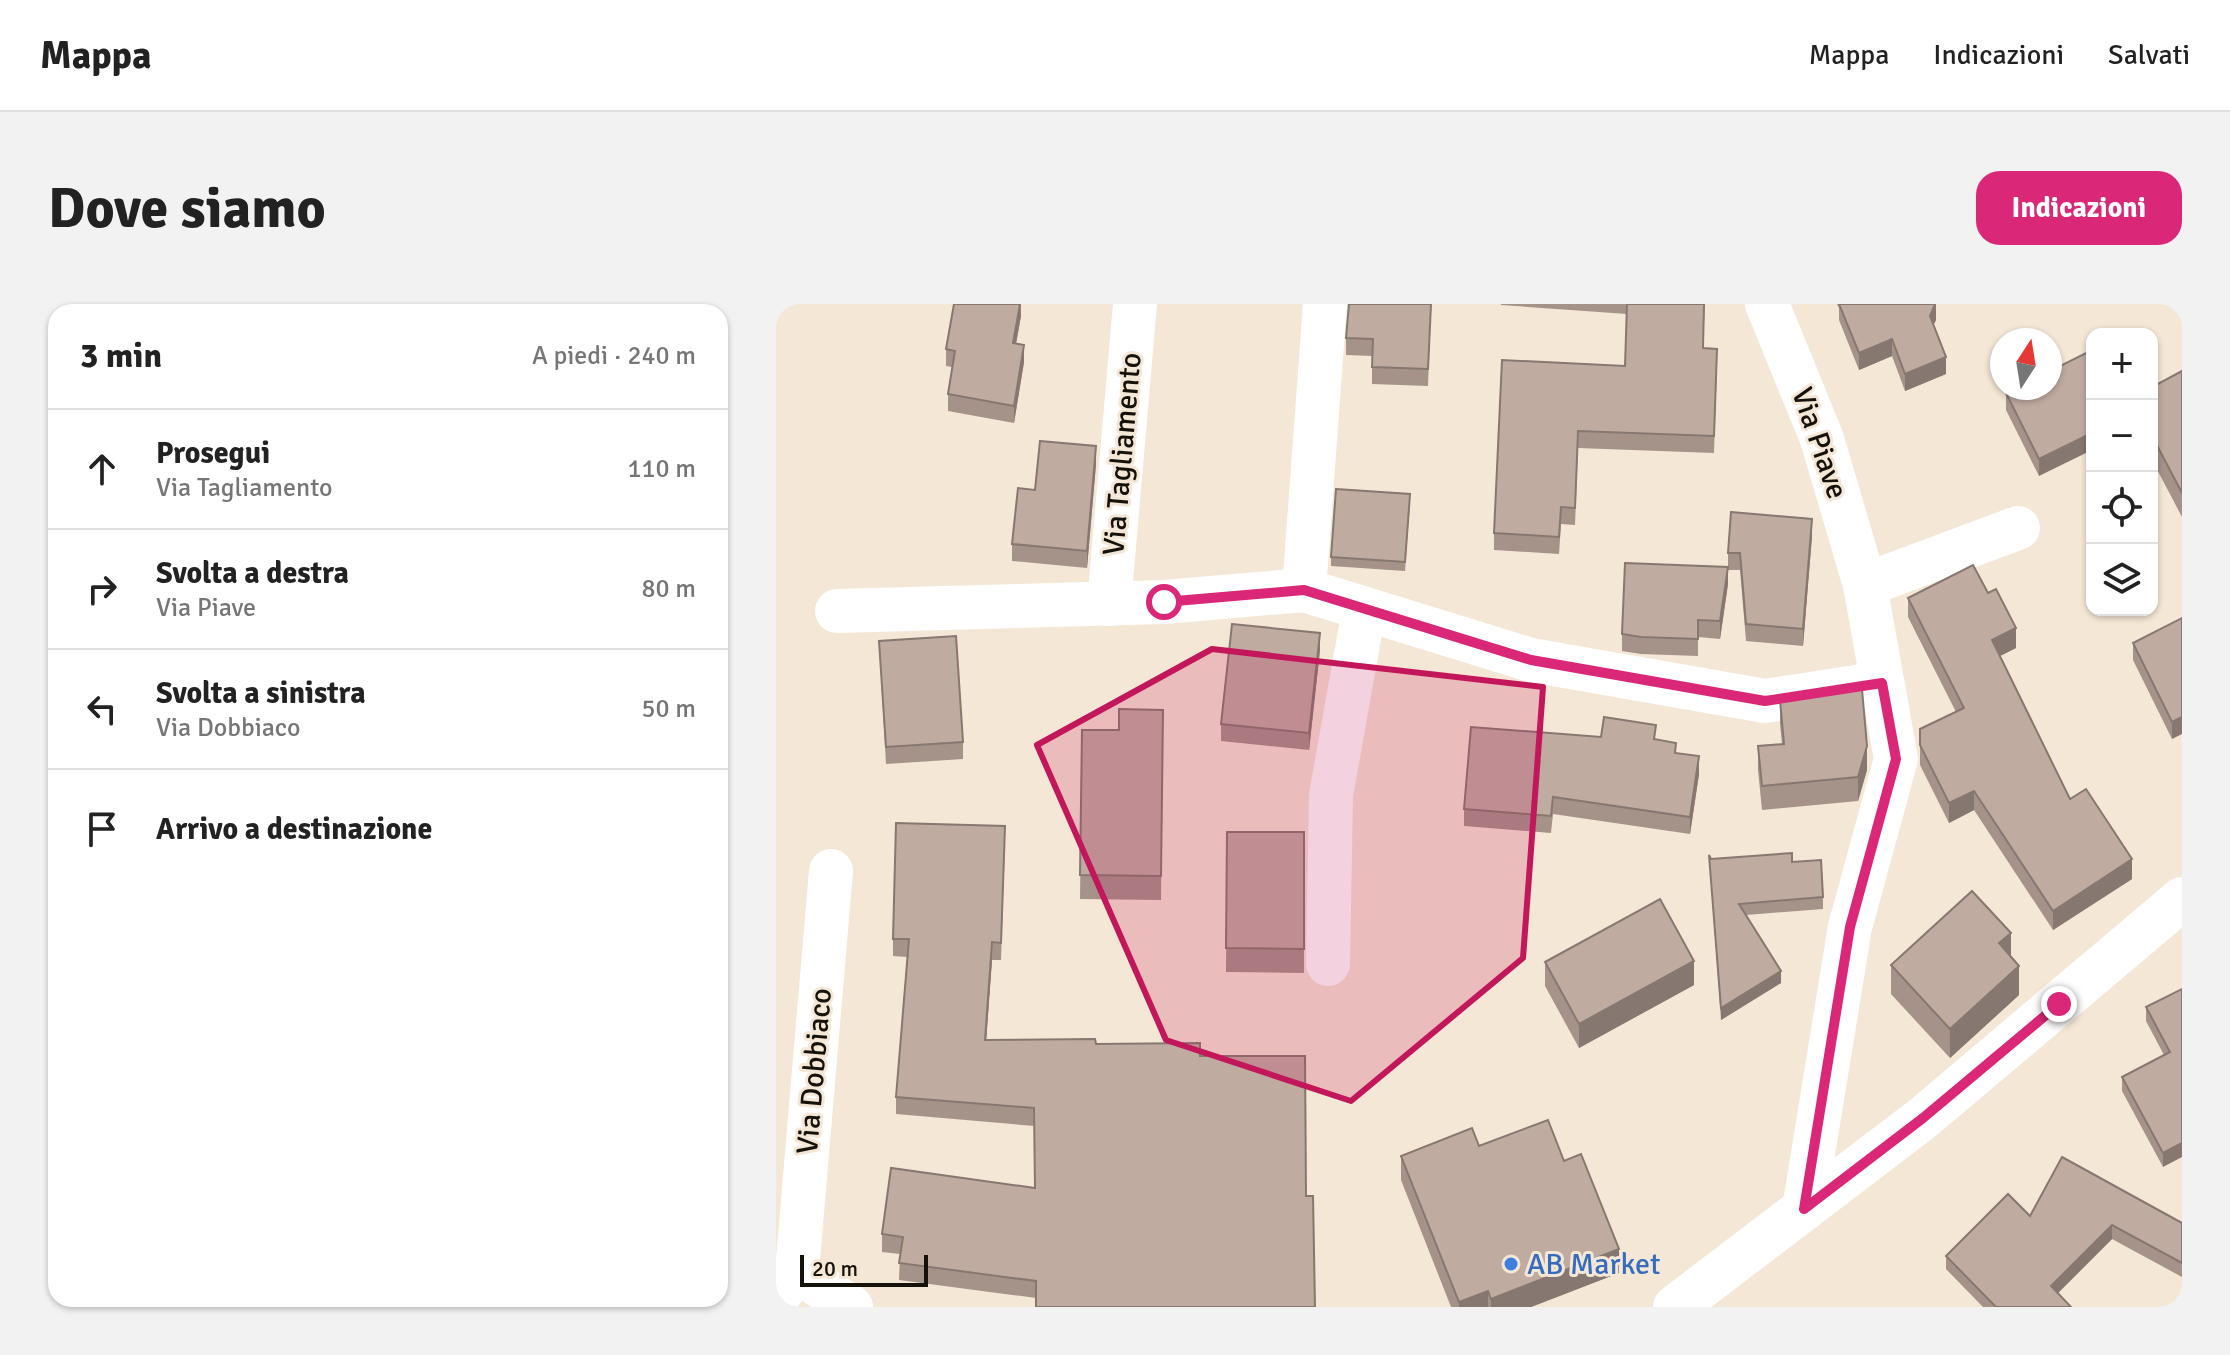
<!DOCTYPE html>
<html lang="it">
<meta charset="utf-8">
<style>
body{margin:0;font-family:Signika,sans-serif;background:#f2f2f2;color:#222}
.controls{position:absolute;right:24px;top:24px;display:grid;overflow:hidden;border-radius:16px;box-shadow:0 2px 6px #0004}
.controls button{width:72px;height:72px;display:grid;place-items:center;padding:0;border:0;border-bottom:2px solid #e0e0e0;background:#fff;color:#222;font:40px sans-serif}
.compass{position:absolute;left:1214px;top:24px;width:72px;height:72px;border-radius:50%;background:#fff;box-shadow:0 2px 6px #0004;rotate:12deg}
.scale{position:absolute;left:24px;bottom:20px;width:128px;box-sizing:border-box;padding-left:8px;border:4px solid #15110b;border-top:0;font-size:22px;line-height:28px;white-space:nowrap;color:#15110b;-webkit-text-stroke:6px #f4e7d5;paint-order:stroke}
.stop{position:absolute;width:24px;height:24px;margin:-18px;border:6px solid #db2777;border-radius:50%;background:#fff}
.stop.end{background:#db2777;border-color:#fff;box-shadow:0 2px 8px #0008}
.list{margin:0;padding:0;list-style:none}
h2{display:flex;justify-content:space-between;align-items:center;height:104px;margin:0;padding:0 32px;font-size:34px}
h2 small{font-size:26px;font-weight:400;color:#767676}
.list li{display:grid;grid-template-columns:52px 1fr auto;gap:24px;align-items:center;box-sizing:border-box;height:120px;padding:0 32px;border-top:2px solid #e0e0e0}
.list b{display:block;font-size:30px;white-space:nowrap}
.list p{margin:0;font-size:26px;white-space:nowrap;color:#767676}
.list em{font-size:26px;font-style:normal;color:#767676}
.icon{flex:none;width:44px;height:44px;fill:none;stroke:currentColor;stroke-width:2;stroke-linecap:round;stroke-linejoin:round}
.map{position:relative;flex:none;width:1406px;height:1003px;overflow:hidden;border-radius:24px}
header{display:flex;align-items:center;gap:48px;box-sizing:border-box;height:112px;padding:0 40px;background:#fff;border-bottom:2px solid #e0e0e0}
header strong{font-size:38px}
nav{display:flex;gap:44px;margin-inline-start:auto;font-size:28px}
.intro{display:flex;align-items:center;justify-content:space-between;box-sizing:border-box;height:192px;padding:0 48px}
h1{margin:0;font-size:56px}
.button{padding:20px 36px;border-radius:24px;background:#db2777;color:#fff;font-size:28px;font-weight:700}
main{display:flex;gap:48px;padding:0 48px}
aside{flex:1;background:#fff;border-radius:24px;box-shadow:0 2px 6px #0004}
.map>svg:first-child{display:block}
.lines{fill:none;stroke-linecap:round;stroke-linejoin:round}
.minor{stroke:#fff;stroke-width:44}
.wall{fill:#a5938a}
.shaded-wall{fill:#867871}
.building{fill:#c0aba1;stroke:#867871;stroke-width:2}
.route{stroke:#db2777;stroke-width:10}
.marked{fill:#c2185b;fill-opacity:0.2;stroke:#c2185b;stroke-width:6;stroke-linejoin:round}
.shop-dot{fill:#3f7fe0;stroke:#f4e7d5;stroke-width:3}
.labels{text-anchor:middle;stroke-width:6;stroke-linejoin:round;paint-order:stroke}
.street-label{font-size:30px;fill:#15110b;stroke:#f4e7d5}
.shop-label{font-size:30px;fill:#366cbe;stroke:#f4e7d5;text-anchor:start}
</style>
<header>
<strong>Mappa</strong>
<nav><a>Mappa</a><a>Indicazioni</a><a>Salvati</a></nav>
</header>
<div class="intro"><h1>Dove siamo</h1><a class="button">Indicazioni</a></div>
<main>
<aside>
<h2>3 min<small>A piedi · 240 m</small></h2>
<ul class="list">
<li><svg class="icon" aria-label="ahead" viewBox="0 0 24 24"><path d="M12 20V5M6 11l6-6 6 6"/></svg><div><b>Prosegui</b><p>Via Tagliamento</p></div><em>110 m</em></li>
<li><svg class="icon" aria-label="right" viewBox="0 0 24 24"><path d="M7 20v-9h11M14 6l5 5-5 5"/></svg><div><b>Svolta a destra</b><p>Via Piave</p></div><em>80 m</em></li>
<li><svg class="icon" aria-label="left" viewBox="0 0 24 24"><path d="M17 20v-9H6M10 6l-5 5 5 5"/></svg><div><b>Svolta a sinistra</b><p>Via Dobbiaco</p></div><em>50 m</em></li>
<li><svg class="icon" aria-label="arrive" viewBox="0 0 24 24"><path d="M6 21V4h12l-3 4 3 4H6"/></svg><div><b>Arrivo a destinazione</b></div></li>
</ul>
</aside>
<div class="map">
<svg width="1406" height="1003" viewBox="0 0 1406 1003">
<rect width="100%" height="100%" fill="#f4e7d5"/>
<g class="lines">
<!-- minor -->
<g class="minor">
<polyline points="991,0 1046,135 1089,281 1120,455 1074,623 1028,905"/>
<polyline points="1089,281 1242,224"/>
<polyline points="528,286 549,0"/>
<polyline points="333,300 359,0"/>
<polyline points="61,307 388,298 528,286 755,356 989,397 1106,379"/>
<polyline points="552,660 555,491 588,306"/>
<polyline points="21,967 75,1003"/>
<polyline points="0,995 21,967 55,567"/>
<polyline points="899,1003 1147,814 1406,595"/>
</g>
</g>
<!-- wall -->
<g class="wall">
<polygon points="245,0 245,12 240,40 248,58 238,119 172,107 172,90 176,63 170,62 170,45"/>
<polygon points="655,0 652,82 596,80 596,52 570,51 570,34"/>
<polygon points="725,0 929,0 927,44 941,62 938,149 802,144 799,221 785,220 783,250 718,246 718,229 849,62 851,10 725,1"/>
<polygon points="1061,0 1160,0 1160,16 1157,21 1170,70 1129,87 1116,52 1083,66 1063,16 1063,4"/>
<polygon points="1316,51 1263,172 1230,106 1230,89"/>
<polygon points="1406,67 1406,213 1376,156 1376,83"/>
<polygon points="320,160 311,264 236,257 236,240 259,186"/>
<polygon points="634,199 629,267 555,262 555,253"/>
<polygon points="1036,232 1027,342 970,337 964,266 952,266 952,280 944,335 922,333 922,352 865,350 846,347 846,330 952,263 952,249"/>
<polygon points="1132,294 1240,344 1224,352 1294,495 1356,575 1277,626 1198,506 1173,519 1144,461 1144,425 1180,408 1132,313"/>
<polygon points="1406,314 1396,435 1357,356 1357,339"/>
<polygon points="103,337 187,438 187,455 110,460"/>
<polygon points="544,346 533,446 445,437 445,420"/>
<polygon points="1004,396 1091,466 1082,497 986,506 982,466 982,442 1006,440 1004,420"/>
<polygon points="387,406 385,596 304,595 306,426 343,426"/>
<polygon points="825,433 880,435 900,449 923,470 914,530 777,510 775,529 688,522 688,505"/>
<polygon points="451,528 528,528 528,669 450,668"/>
<polygon points="229,540 225,656 216,656 210,736 319,735 260,994 123,976 124,950 106,948 106,930 259,884 258,822 120,810 120,793 131,653 117,652 117,635"/>
<polygon points="933,551 935,555 1016,558 1047,593 1047,605 970,611 1005,679 945,716"/>
<polygon points="769,658 918,681 803,744 769,682"/>
<polygon points="1115,661 1243,691 1174,754 1115,690"/>
<polygon points="1406,685 1387,863 1346,787 1346,773 1388,751 1370,717 1370,703"/>
<polygon points="703,842 788,857 843,969 755,1003 675,1003 625,876 625,852"/>
<polygon points="1254,912 1406,919 1406,973 1336,935 1282,989 1295,1003 1207,1003 1170,965 1170,952"/>
</g>
<!-- shaded-wall -->
<g class="shaded-wall">
<polygon points="244,0 245,12 237,56 237,39"/>
<polygon points="1160,0 1160,16 1154,29 1154,12"/>
<polygon points="1116,35 1116,52 1083,66 1083,49"/>
<polygon points="248,41 248,58 238,119 238,102"/>
<polygon points="1170,53 1170,70 1129,87 1129,70"/>
<polygon points="1316,129 1316,146 1263,172 1263,155"/>
<polygon points="320,142 320,160 311,264 311,247"/>
<polygon points="1036,215 1036,232 1027,342 1027,325"/>
<polygon points="952,263 952,280 944,335 944,317"/>
<polygon points="1240,324 1240,344 1216,356 1216,336"/>
<polygon points="544,329 544,346 533,446 533,429"/>
<polygon points="1406,413 1406,430 1396,435 1396,418"/>
<polygon points="1091,442 1091,466 1082,497 1082,473"/>
<polygon points="923,452 923,470 914,530 914,513"/>
<polygon points="1198,487 1198,506 1173,519 1173,499"/>
<polygon points="1356,555 1356,575 1277,626 1277,607"/>
<polygon points="1235,629 1235,658 1223,639"/>
<polygon points="216,638 216,656 209,753 209,736"/>
<polygon points="918,657 918,681 803,744 803,720"/>
<polygon points="1243,662 1243,691 1174,754 1174,725"/>
<polygon points="1005,667 1005,679 945,716 945,704"/>
<polygon points="1406,839 1406,853 1387,863 1387,849"/>
<polygon points="1336,921 1336,935 1275,996 1275,982"/>
<polygon points="843,945 843,969 755,1003 715,1003 715,995"/>
<polygon points="712,987 712,1003 683,1003 683,998"/>
</g>
<!-- building -->
<g class="building">
<polygon points="178,0 244,0 237,39 248,41 238,102 172,90 179,47 170,45"/>
<polygon points="573,0 655,0 652,65 596,63 597,35 570,34"/>
<polygon points="851,0 928,0 927,44 941,45 938,132 802,127 799,204 785,203 783,233 718,229 726,56 849,62"/>
<polygon points="1063,0 1159,0 1154,12 1170,53 1129,70 1116,35 1083,49"/>
<polygon points="1314,47 1316,51 1316,129 1263,155 1230,89 1240,84 1274,84 1274,67"/>
<polygon points="1406,67 1406,189 1376,132 1376,83"/>
<polygon points="264,137 320,142 311,247 236,240 242,184 259,186"/>
<polygon points="560,185 634,190 629,258 555,253"/>
<polygon points="955,208 1036,215 1027,325 970,320 964,249 952,249"/>
<polygon points="849,259 952,263 944,317 922,316 922,335 865,333 846,330"/>
<polygon points="1197,261 1212,289 1220,285 1240,324 1216,336 1294,495 1310,485 1356,555 1277,607 1198,487 1173,499 1144,441 1144,425 1188,404 1132,294"/>
<polygon points="1406,314 1406,413 1396,418 1357,339"/>
<polygon points="456,320 544,329 533,429 445,420"/>
<polygon points="180,332 187,438 110,443 103,337"/>
<polygon points="1086,385 1091,442 1082,473 986,482 982,442 1008,440 1004,396"/>
<polygon points="343,405 387,406 385,572 304,571 306,426 343,426"/>
<polygon points="828,413 880,421 878,435 900,439 899,449 923,452 914,513 777,493 775,512 688,505 695,423 825,433"/>
<polygon points="120,519 229,522 225,639 216,638 209,736 319,735 320,740 424,739 424,752 529,752 530,892 537,892 539,1003 260,1003 260,977 123,959 127,933 106,930 115,864 259,884 258,804 120,793 133,635 117,635"/>
<polygon points="451,528 528,528 528,645 450,644"/>
<polygon points="1016,549 1016,558 1045,556 1047,593 963,600 1005,667 945,704 933,551 935,555"/>
<polygon points="1196,587 1235,629 1223,639 1243,662 1174,725 1115,661"/>
<polygon points="884,595 918,657 803,720 769,658"/>
<polygon points="1406,685 1406,839 1387,849 1346,773 1394,748 1370,703"/>
<polygon points="772,816 788,857 805,850 843,945 715,995 712,987 683,998 625,852 696,824 703,842"/>
<polygon points="1286,853 1406,919 1406,959 1336,921 1275,982 1295,1003 1220,1003 1170,952 1232,890 1254,912"/>
</g>
<g class="lines">
<!-- route -->
<polyline class="route" points="388,298 528,286 755,356 989,397 1106,379 1120,455 1074,623 1028,905 1147,814 1283,700"/>
</g>
<!-- marked area -->
<path class="marked" d="M436,345l331,38 -20,271 -172,143 -185,-61 -129,-295z"/>
<!-- markers -->
<circle class="shop-dot" cx="735" cy="960" r="8"/>
<g class="labels">
<!-- street labels -->
<g class="street-label">
<text transform="translate(1044 139) rotate(71)" y="10">Via Piave</text>
<text transform="translate(346 150) rotate(-85)" y="10">Via Tagliamento</text>
<text transform="translate(38 767) rotate(-85)" y="10">Via Dobbiaco</text>
</g>
<!-- shop labels -->
<g class="shop-label">
<text x="751" y="970">AB Market</text>
</g>
</g>
</svg>
<div class="controls">
<button>+</button>
<button>−</button>
<button><svg class="icon" aria-label="locate" viewBox="0 0 24 24"><circle cx="12" cy="12" r="6"/><path d="M12 2v4M12 18v4M2 12h4M18 12h4"/></svg></button>
<button><svg class="icon" aria-label="layers" viewBox="0 0 24 24"><path d="M12 4l9 5-9 5-9-5zM3 14l9 5 9-5"/></svg></button>
</div>
<svg class="compass" viewBox="-18 -18 36 36"><path d="M0-13l5 13h-10z" fill="#e53935"/><path d="M0 13l5-13h-10z" fill="#767676"/></svg>
<div class="scale">20 m</div>
<div class="stop" style="left:388px;top:298px"></div>
<div class="stop end" style="left:1283px;top:700px"></div>
</div>
</main>
